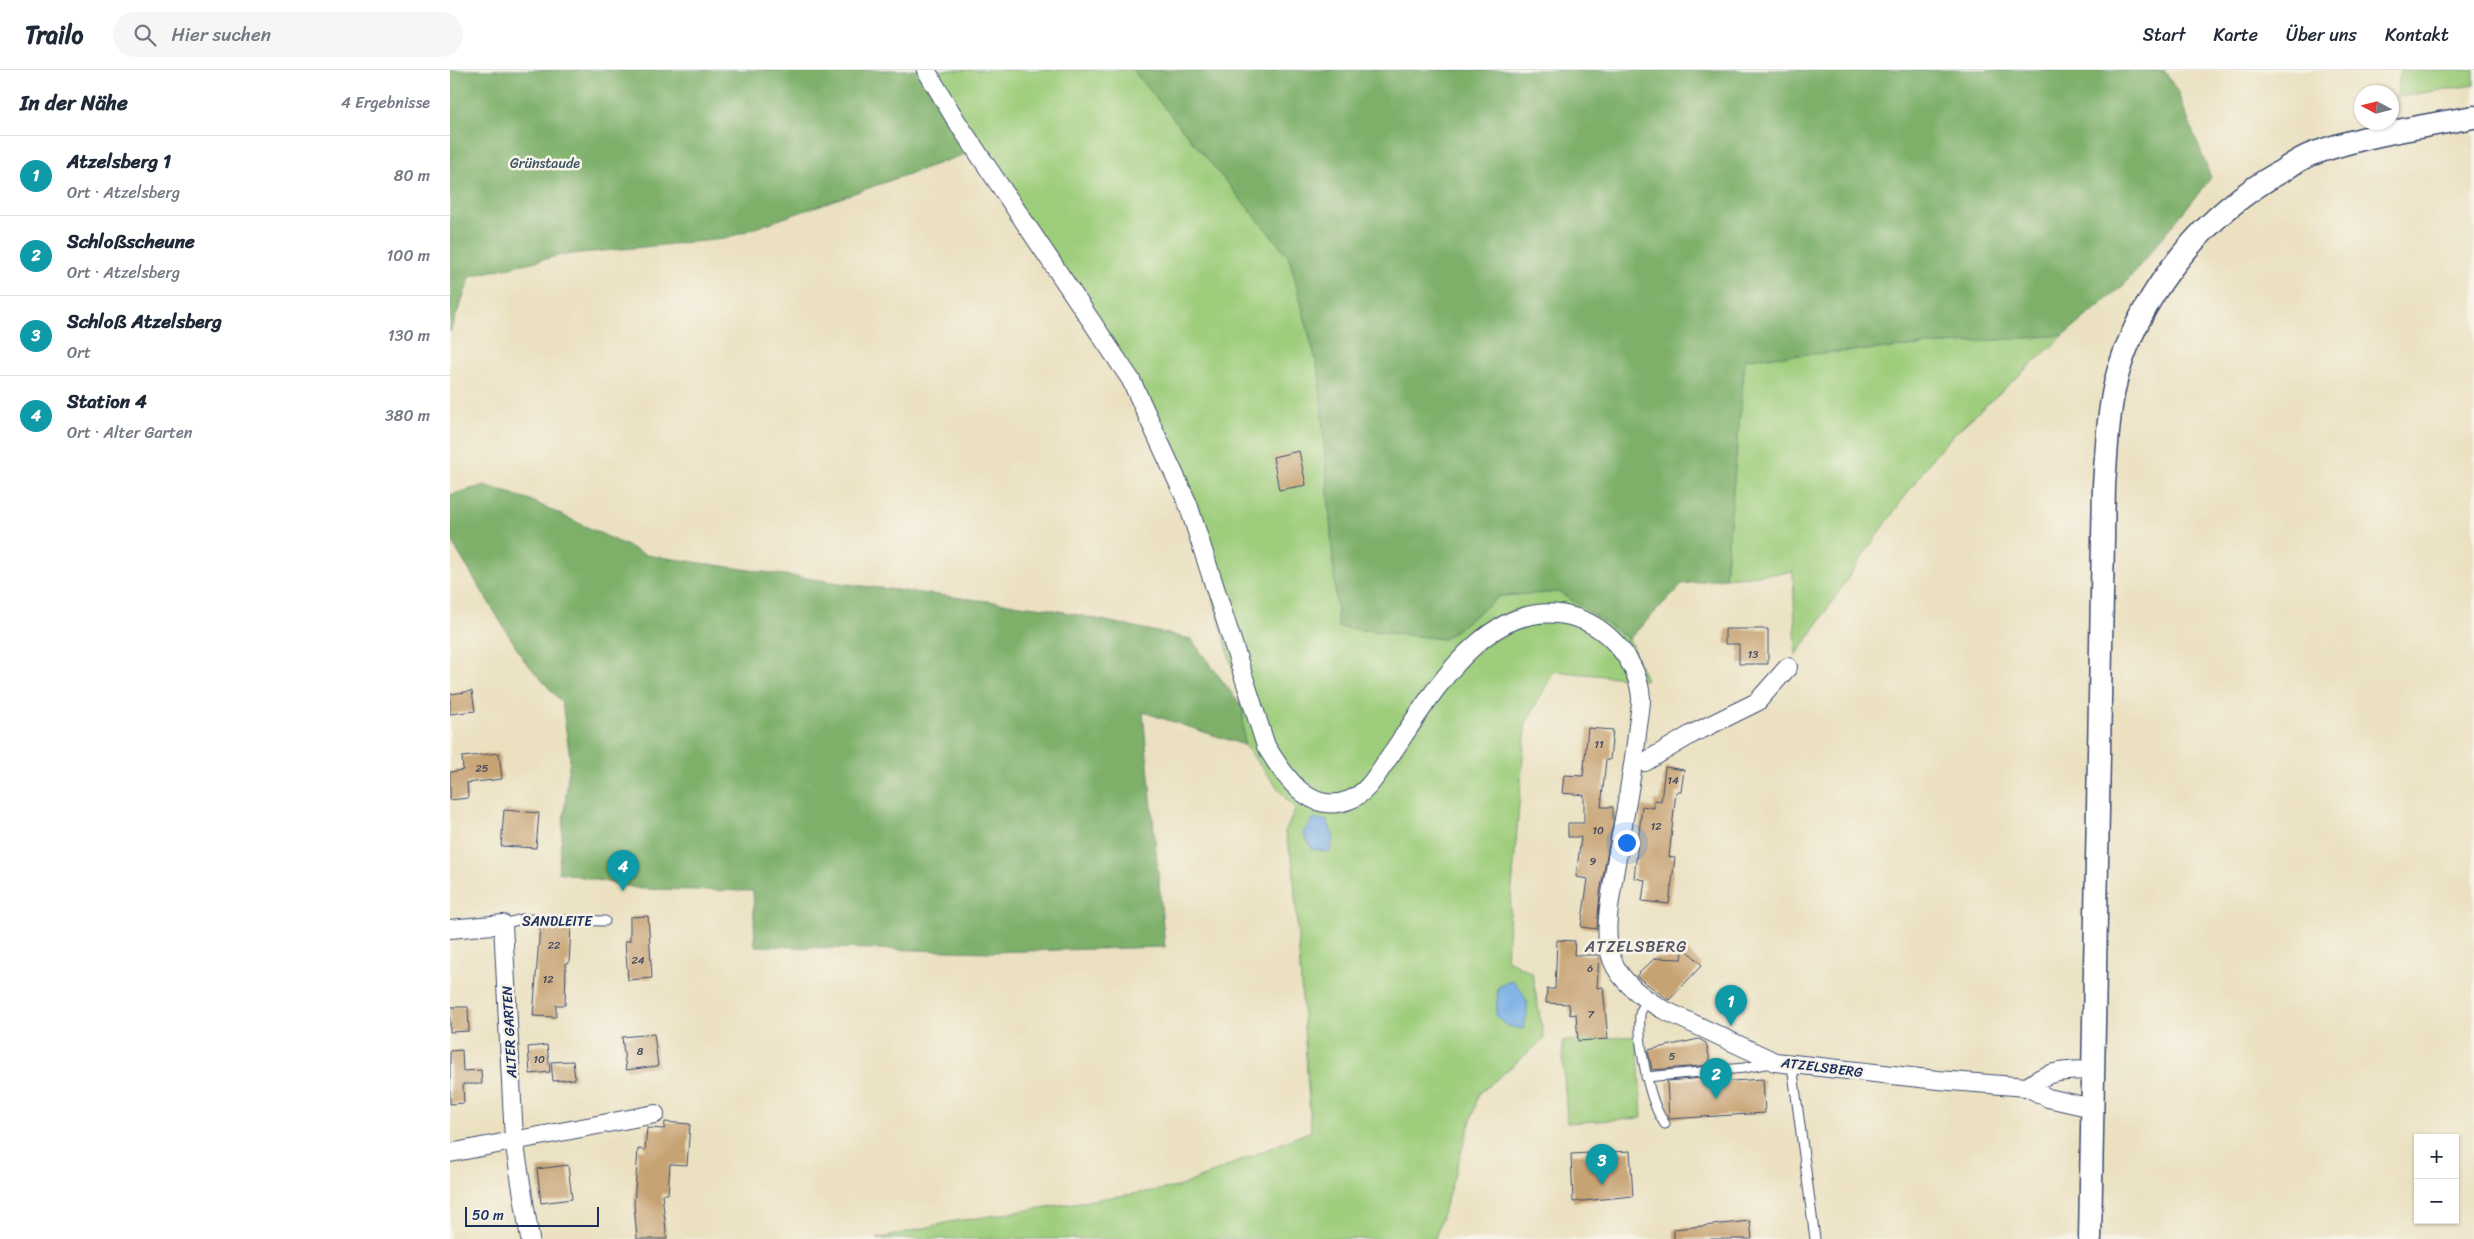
<!DOCTYPE html>
<html lang="de">
<meta charset="utf-8">
<style>
body{margin:0;font-family:Sriracha,sans-serif;background:#f6f6f7;color:#1f2937}
.controls{position:absolute;right:15px;bottom:15px;display:grid;overflow:hidden;border-radius:0px;box-shadow:0 1px 4px #0004}
.controls button{width:45px;height:45px;display:grid;place-items:center;padding:0;border:0;border-bottom:1px solid #e0e1e3;background:#fff;color:#1f2937;font:25px sans-serif}
.compass{position:absolute;left:1904px;top:15px;width:45px;height:45px;border-radius:50%;background:#fff;box-shadow:0 1px 4px #0004;rotate:277deg}
.scale{position:absolute;left:15px;bottom:12px;width:134px;box-sizing:border-box;padding-left:5px;border:2px solid #1b2f5e;border-top:0;font-size:14px;line-height:18px;white-space:nowrap;color:#1b2f5e;-webkit-text-stroke:4px #f7f3e8;paint-order:stroke}
.you{position:absolute;left:1176px;top:772px;width:18px;height:18px;margin:-12px;border:4px solid #fff;border-radius:50%;background:#1a73e8;box-shadow:0 0 0 8px #1a73e833}
.badge{display:grid;place-items:center;width:32px;height:32px;border-radius:50%;background:#1f6fb2;color:#fff;font-size:16px;font-weight:700}
.pin{position:absolute;translate:-50% -41px;filter:drop-shadow(0 1px 2px #0008)}
.pin::after{content:'';position:absolute;top:26px;width:18px;height:15px;background:inherit;clip-path:polygon(0 0,100% 0,50% 100%)}
.list{margin:0;padding:0;list-style:none}
h2{display:flex;justify-content:space-between;align-items:center;height:65px;margin:0;padding:0 20px;font-size:21px}
h2 small{font-size:16px;font-weight:400;color:#747a83}
.list li{display:grid;grid-template-columns:32px 1fr auto;gap:15px;align-items:center;box-sizing:border-box;height:80px;padding:0 20px;border-top:1px solid #e0e1e3}
.list b{display:block;font-size:19px;white-space:nowrap}
.list p{margin:0;font-size:16px;white-space:nowrap;color:#747a83}
.list em{font-size:16px;font-style:normal;color:#747a83}
.icon{flex:none;width:28px;height:28px;fill:none;stroke:currentColor;stroke-width:2;stroke-linecap:round;stroke-linejoin:round}
.map{position:relative;flex:none;width:2024px;height:1169px;overflow:hidden}
header{display:flex;align-items:center;gap:30px;box-sizing:border-box;height:70px;padding:0 25px;background:#fff;border-bottom:1px solid #e0e1e3}
header strong{font-size:24px}
nav{display:flex;gap:28px;margin-inline-start:auto;font-size:18px}
.search{width:350px;height:45px;background:#f6f6f7;display:flex;align-items:center;gap:12px;box-sizing:border-box;padding:0 18px;border-radius:28px;color:#747a83;font-size:19px}
main{display:flex}
aside{flex:1;background:#fff}
.map>svg:first-child{display:block}
.green{fill:#9ecd7b;stroke:#5c7e6c}
.forest{fill:#7eb06b;stroke:#4c7064}
.water{fill:#77ade5;stroke:#496ea2}
.building{fill:#c7a373}
.lines{fill:none;stroke-linecap:round;stroke-linejoin:round}
.service-casing{stroke:#3a4a6d;stroke-width:11}
.minor-casing{stroke:#3a4a6d;stroke-width:20}
.tertiary-casing{stroke:#3a4a6d;stroke-width:25}
.service{stroke:#fff;stroke-width:9}
.minor{stroke:#fff;stroke-width:18}
.tertiary{stroke:#fff;stroke-width:22}
.labels{text-anchor:middle;stroke-width:5;stroke-linejoin:round;paint-order:stroke}
.number-label{font-size:11px;fill:#464c63}
.park-label{font-size:14px;fill:#3c5665;stroke:#f7f3e8}
.street-label{font-size:14px;fill:#1b2f5e;stroke:#f7f3e8}
.quarter-label{font-size:16px;letter-spacing:1px;fill:#575865;stroke:#f7f3e8}
</style>
<header>
<strong>Trailo</strong>
<div class="search"><svg class="icon" aria-label="search" viewBox="0 0 24 24"><circle cx="10" cy="10" r="6"/><path d="M15 15l6 6"/></svg>Hier suchen</div>
<nav><a>Start</a><a>Karte</a><a>Über uns</a><a>Kontakt</a></nav>
</header>
<main>
<aside>
<h2>In der Nähe<small>4 Ergebnisse</small></h2>
<ul class="list">
<li><span class="badge" style="background:#0f9aa8">1</span><div><b>Atzelsberg 1</b><p>Ort · Atzelsberg</p></div><em>80 m</em></li>
<li><span class="badge" style="background:#0f9aa8">2</span><div><b>Schloßscheune</b><p>Ort · Atzelsberg</p></div><em>100 m</em></li>
<li><span class="badge" style="background:#0f9aa8">3</span><div><b>Schloß Atzelsberg</b><p>Ort</p></div><em>130 m</em></li>
<li><span class="badge" style="background:#0f9aa8">4</span><div><b>Station 4</b><p>Ort · Alter Garten</p></div><em>380 m</em></li>
</ul>
</aside>
<div class="map">
<svg width="2024" height="1169" viewBox="0 0 2024 1169">
<rect width="100%" height="100%" fill="#f7f3e8"/>
<filter id="ink" filterUnits="userSpaceOnUse"><feTurbulence type="fractalNoise" baseFrequency=".02" numOctaves="2"/><feDisplacementMap in="SourceGraphic" scale="10" xChannelSelector="R" yChannelSelector="G"/><feConvolveMatrix kernelMatrix="1 2 1 2 8 2 1 2 1" color-interpolation-filters="sRGB"/></filter>
<filter id="wash" filterUnits="userSpaceOnUse"><feTurbulence type="fractalNoise" baseFrequency=".0096" numOctaves="4" result="noise"/><feDisplacementMap in="SourceGraphic" scale="20" xChannelSelector="R" yChannelSelector="G"/><feGaussianBlur stdDeviation="1.12" result="paint"/><feColorMatrix in="noise" values="0 0 0 0 0 0 0 0 0 0 0 0 0 0 0 0 0 1.4 0 .05"/><feComposite in="paint" operator="in"/></filter>
<g filter="url(#wash)">
<rect width="100%" height="100%" fill="#ebe1c1"/>
<!-- green -->
<g class="green">
<polygon points="477,0 683,0 839,187 869,303 888,557 994,569 1050,526 1110,522 1179,569 1196,610 1104,601 1076,653 1056,889 1082,903 1094,969 1029,1024 985,1169 427,1169 500,1152 728,1117 861,1061 843,795 835,762 845,740 794,675 793,638 738,434 681,310"/>
<polygon points="1950,0 2024,0 2024,15 1947,27"/>
<polygon points="1614,265 1505,363 1483,387 1414,484 1346,586 1343,502 1275,508 1295,289"/>
<polygon points="1187,966 1192,1048 1117,1053 1112,971"/>
</g>
<!-- forest -->
<g class="forest">
<polygon points="0,0 477,0 521,82 274,169 112,185 21,206 0,262"/>
<polygon points="683,0 1714,0 1727,21 1761,108 1672,217 1614,265 1295,289 1275,508 1232,514 1179,569 1110,522 1050,526 994,569 888,557 869,303 839,187"/>
<polygon points="35,415 80,430 196,485 397,514 595,538 741,569 793,638 794,675 693,642 715,877 541,882 305,876 303,821 191,819 108,802 120,687 112,633 74,590 0,469 0,425"/>
</g>
<!-- water -->
<g class="water">
<polygon points="864,748 877,751 884,768 879,782 862,779 853,763"/>
<path d="M1062,910c17,17 18,27 11,49l-15,-3 -12,-10 2,-29z"/>
</g>
<g id="blocks">
<!-- building -->
<g class="building">
<polygon points="849,381 856,415 829,420 823,387"/>
<polygon points="1275,559 1318,559 1318,594 1289,594 1289,574 1275,574"/>
<polygon points="22,621 25,641 0,644 0,624"/>
<polygon points="1138,658 1163,660 1160,690 1156,690 1151,737 1163,737 1163,753 1150,823 1147,859 1131,857 1138,809 1126,807 1131,767 1118,767 1118,753 1134,753 1134,725 1112,723 1114,705 1133,706"/>
<polygon points="49,683 52,709 17,713 18,728 0,730 0,702 13,700 12,687"/>
<polygon points="1215,697 1234,700 1231,722 1226,722 1219,787 1225,788 1219,834 1192,831 1195,810 1184,808 1192,736 1204,738 1204,730 1211,731"/>
<polygon points="54,740 89,743 86,778 51,776"/>
<polygon points="198,846 202,908 178,910 175,871 180,871 180,847"/>
<polygon points="90,856 121,858 119,893 116,893 115,935 106,935 106,947 83,946"/>
<polygon points="1107,870 1125,871 1124,885 1149,885 1147,918 1153,917 1158,969 1128,971 1126,944 1120,945 1119,934 1096,933 1097,919 1105,919"/>
<polygon points="1234,877 1252,895 1219,930 1186,906 1205,888 1232,889"/>
<polygon points="0,937 18,937 19,961 0,962"/>
<polygon points="204,964 208,996 176,1000 172,967"/>
<polygon points="1249,969 1256,973 1261,995 1202,1000 1198,980"/>
<polygon points="97,975 100,1002 80,1004 78,977"/>
<polygon points="12,980 13,1001 31,1000 32,1014 13,1014 14,1033 0,1034 0,981"/>
<polygon points="123,991 125,1009 103,1011 101,992"/>
<polygon points="1265,1007 1266,1012 1313,1009 1315,1043 1219,1049 1217,1011"/>
<polygon points="215,1052 240,1054 237,1095 220,1094 218,1124 212,1124 217,1169 187,1169 184,1134 188,1079 195,1080 197,1058 214,1059"/>
<polygon points="1180,1081 1183,1126 1123,1132 1121,1084"/>
<polygon points="118,1095 122,1129 91,1133 87,1099"/>
<polygon points="1300,1151 1302,1169 1224,1169 1224,1159"/>
</g>
</g>
</g>
<g filter="url(#ink)">
<use href="#blocks" fill-opacity="0" stroke="#3a4a6d" stroke-width="1"/>
<g class="lines">
<!-- service casing -->
<g class="service-casing">
<g id="service">
<polyline points="53,854 72,849 155,851"/>
<path d="M1198,930c-3,4 -7,9 -8,14 -2,28 8,87 25,110"/>
<polyline points="1342,995 1365,1169"/>
<polyline points="1196,1007 1294,998 1320,993"/>
</g>
</g>
<!-- minor casing -->
<g class="minor-casing">
<g id="minor">
<path d="M476,0l31,52 174,258 57,124 78,242c17,28 43,70 83,54 20,-7 31,-31 43,-47 41,-60 98,-163 185,-135 33,11 62,45 64,81 0,11 -3,24 -4,35 -5,47 -15,94 -23,141 -4,25 -10,54 -4,78 6,25 31,44 52,56l113,53 163,18 89,7 21,11 44,10"/>
<polyline points="1184,691 1195,692 1242,664 1307,632 1338,597"/>
<polyline points="0,859 53,854 64,1070 80,1169"/>
<path d="M1577,1017c23,-18 38,-16 66,-17"/>
<polyline points="0,1083 205,1044"/>
</g>
</g>
<!-- tertiary casing -->
<g class="tertiary-casing">
<path id="tertiary" d="M1640,1169l14,-754c3,-39 4,-79 15,-116 26,-82 88,-157 163,-198 9,-6 19,-13 30,-17 52,-19 107,-27 162,-37"/>
</g>
<!-- service -->
<use href="#service" class="service"/>
<!-- minor -->
<use href="#minor" class="minor"/>
<!-- tertiary -->
<use href="#tertiary" class="tertiary"/>
</g>
</g>
<g class="labels">
<!-- number labels -->
<g class="number-label">
<text x="1303" y="588">13</text>
<text x="1149" y="678">11</text>
<text x="32" y="702">25</text>
<text x="1223" y="714">14</text>
<text x="1206" y="760">12</text>
<text x="1148" y="764">10</text>
<text x="1143" y="795">9</text>
<text x="104" y="879">22</text>
<text x="188" y="894">24</text>
<text x="1140" y="902">6</text>
<text x="98" y="913">12</text>
<text x="1141" y="948">7</text>
<text x="190" y="985">8</text>
<text x="1222" y="990">5</text>
<text x="89" y="993">10</text>
</g>
<!-- park labels -->
<g class="park-label">
<text x="95" y="98">Grünstaude</text>
</g>
<!-- street labels -->
<g class="street-label">
<text x="107" y="856">SANDLEITE</text>
<text transform="translate(59 962) rotate(-93)" y="5">ALTER GARTEN</text>
<text transform="translate(1372 997) rotate(7)" y="5">ATZELSBERG</text>
</g>
<!-- quarter labels -->
<g class="quarter-label">
<text x="1186" y="882">ATZELSBERG</text>
</g>
</g>
</svg>
<div class="controls">
<button>+</button>
<button>−</button>
</div>
<svg class="compass" viewBox="-18 -18 36 36"><path d="M0-13l5 13h-10z" fill="#e53935"/><path d="M0 13l5-13h-10z" fill="#747a83"/></svg>
<div class="scale">50 m</div>
<div class="you"></div>
<div class="pin badge" style="left:1281px;top:956px;background:#0f9aa8">1</div>
<div class="pin badge" style="left:1266px;top:1029px;background:#0f9aa8">2</div>
<div class="pin badge" style="left:1152px;top:1115px;background:#0f9aa8">3</div>
<div class="pin badge" style="left:173px;top:821px;background:#0f9aa8">4</div>
</div>
</main>
